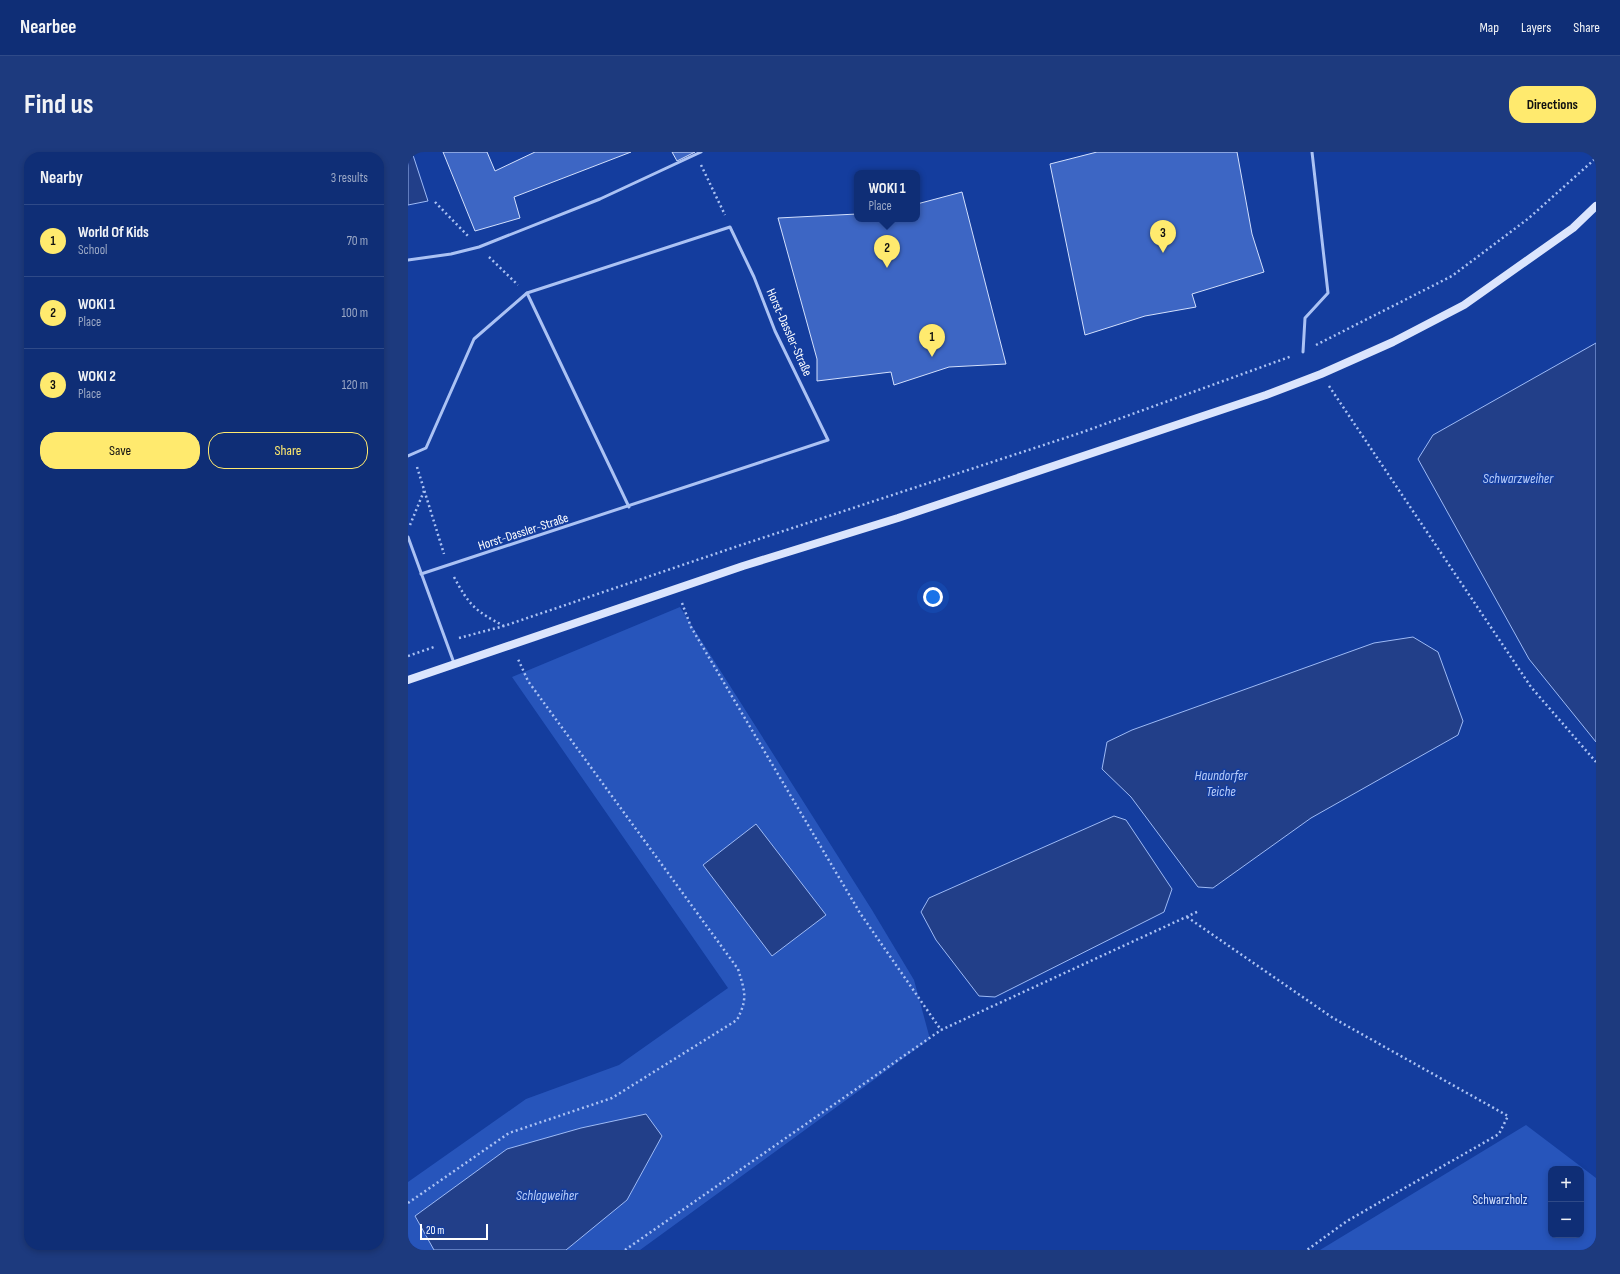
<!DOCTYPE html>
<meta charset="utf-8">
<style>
body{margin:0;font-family:"Sofia Sans Condensed",sans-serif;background:#1d3a7e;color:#f1f3f6}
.controls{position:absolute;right:12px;bottom:12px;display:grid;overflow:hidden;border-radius:8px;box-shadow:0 2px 6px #0003}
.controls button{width:36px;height:36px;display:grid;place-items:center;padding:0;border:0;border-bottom:1px solid #2f4a88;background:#0f2e76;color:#f1f3f6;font:20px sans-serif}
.scale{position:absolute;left:12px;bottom:10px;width:68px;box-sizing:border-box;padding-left:4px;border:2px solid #fff;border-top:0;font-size:11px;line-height:14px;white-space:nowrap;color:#fff;-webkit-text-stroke:3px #143d9e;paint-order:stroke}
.you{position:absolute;left:525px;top:445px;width:14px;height:14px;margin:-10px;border:3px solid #fff;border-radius:50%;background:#1a73e8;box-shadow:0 0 0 6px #1a73e833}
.badge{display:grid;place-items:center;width:26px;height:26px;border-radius:50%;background:#ffea6e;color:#111;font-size:13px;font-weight:700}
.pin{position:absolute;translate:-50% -33px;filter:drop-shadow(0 1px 2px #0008)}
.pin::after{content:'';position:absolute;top:21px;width:14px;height:12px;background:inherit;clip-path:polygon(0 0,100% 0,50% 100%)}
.popup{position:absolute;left:446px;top:18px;width:66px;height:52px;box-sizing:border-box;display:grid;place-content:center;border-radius:8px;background:#0f2e76;filter:drop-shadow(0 1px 3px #0005);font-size:13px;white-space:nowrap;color:#9ba8c5}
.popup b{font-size:15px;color:#f1f3f6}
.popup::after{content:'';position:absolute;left:50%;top:100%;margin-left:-8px;border:8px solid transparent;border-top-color:#0f2e76}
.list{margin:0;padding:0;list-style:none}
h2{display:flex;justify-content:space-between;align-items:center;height:52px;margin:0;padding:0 16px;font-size:17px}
h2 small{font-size:13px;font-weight:400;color:#9ba8c5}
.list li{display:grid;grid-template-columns:26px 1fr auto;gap:12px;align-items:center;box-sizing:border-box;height:72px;padding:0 16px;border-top:1px solid #2f4a88}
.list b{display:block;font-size:15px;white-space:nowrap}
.list p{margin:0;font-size:13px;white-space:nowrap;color:#9ba8c5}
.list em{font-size:13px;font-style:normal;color:#9ba8c5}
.actions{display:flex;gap:8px;padding:12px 16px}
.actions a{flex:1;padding:9px 0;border:1px solid #ffea6e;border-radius:16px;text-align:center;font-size:14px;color:#ffea6e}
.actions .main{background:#ffea6e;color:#111}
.map{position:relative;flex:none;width:1188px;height:1098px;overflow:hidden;border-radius:16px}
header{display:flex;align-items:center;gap:24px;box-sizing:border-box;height:56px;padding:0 20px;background:#0f2e76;border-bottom:1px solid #2f4a88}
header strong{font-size:19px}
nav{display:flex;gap:22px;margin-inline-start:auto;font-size:14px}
.intro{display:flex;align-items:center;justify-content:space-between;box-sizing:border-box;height:96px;padding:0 24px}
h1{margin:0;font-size:28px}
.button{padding:10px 18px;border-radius:16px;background:#ffea6e;color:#111;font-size:14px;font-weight:700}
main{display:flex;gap:24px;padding:0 24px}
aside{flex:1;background:#0f2e76;border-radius:16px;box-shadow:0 2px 6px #0003}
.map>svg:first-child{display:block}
.green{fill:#2755bb;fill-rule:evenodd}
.water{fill:#223f89;stroke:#9dbaf6}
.building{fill:#3d66c4;stroke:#d3e0fd}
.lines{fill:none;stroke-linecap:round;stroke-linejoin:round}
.path{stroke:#abc2f4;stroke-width:2.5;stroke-dasharray:2 3;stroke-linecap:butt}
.lane{stroke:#abc2f4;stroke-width:3}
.secondary{stroke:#dbe5fd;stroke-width:8}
.labels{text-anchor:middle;stroke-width:3;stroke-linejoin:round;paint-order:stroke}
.street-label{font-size:13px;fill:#fff;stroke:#143d9e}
.park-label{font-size:13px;fill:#d3e0fd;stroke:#143d9e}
.water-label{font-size:14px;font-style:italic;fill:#b8cdfa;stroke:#143d9e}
</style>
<header>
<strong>Nearbee</strong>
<nav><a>Map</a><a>Layers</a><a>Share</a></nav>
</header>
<div class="intro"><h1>Find us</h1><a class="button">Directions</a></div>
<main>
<aside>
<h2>Nearby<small>3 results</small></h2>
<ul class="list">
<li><span class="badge">1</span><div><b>World Of Kids</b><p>School</p></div><em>70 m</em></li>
<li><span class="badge">2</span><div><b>WOKI 1</b><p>Place</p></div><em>100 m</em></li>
<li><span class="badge">3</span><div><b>WOKI 2</b><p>Place</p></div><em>120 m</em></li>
</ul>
<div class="actions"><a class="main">Save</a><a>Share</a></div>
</aside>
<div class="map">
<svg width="1188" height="1098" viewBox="0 0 1188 1098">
<rect width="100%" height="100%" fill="#143d9e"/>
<!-- green -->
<g class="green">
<polygon points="272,455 464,758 506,828 522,887 232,1098 0,1098 0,1030 118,947 211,913 320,836 104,525"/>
<path d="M1118,973l70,53v72h-276zM1143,1017h30v66h-30z"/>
</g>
<!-- water -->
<g class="water">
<polygon points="0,0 4,0 20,49 0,53"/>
<polygon points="1188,191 1188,590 1121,507 1010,307 1025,283"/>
<polygon points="1005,485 1030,500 1055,569 1050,583 903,666 805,736 790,735 723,645 694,617 699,590 724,578 966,491"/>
<polygon points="706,664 718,668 764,737 756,760 587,845 571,844 528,788 513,760 521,746"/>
<polygon points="348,672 418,763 364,804 295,713"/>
<polygon points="238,962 254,984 219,1048 158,1098 26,1098 7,1064 99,997 173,976"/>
</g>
<!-- building -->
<g class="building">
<polygon points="35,0 79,0 87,19 127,0 223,0 106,45 112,66 67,79"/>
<polygon points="264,0 287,0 269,9"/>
<polygon points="689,0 829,0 844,82 856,120 784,142 788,155 737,164 677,183 642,12"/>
<polygon points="554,40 598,212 541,215 486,233 483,220 409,229 409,207 370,66 449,62 449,67 509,67 509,52"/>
</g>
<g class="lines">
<!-- path -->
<g class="path">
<polyline points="293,13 317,63"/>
<polyline points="27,50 60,84"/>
<polyline points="81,105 110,133"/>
<polyline points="908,193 1044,124 1121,66 1188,6"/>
<polyline points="921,234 1123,535 1188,610"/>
<polyline points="9,315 36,402"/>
<polyline points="2,373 16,339"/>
<path d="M46,425c15,28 21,34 50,49"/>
<polyline points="274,451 283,475 452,761 533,878"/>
<polyline points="51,486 96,474 330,394 672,281 884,204"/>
<polyline points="0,504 26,495"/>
<polyline points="779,765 925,866 1100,964 1091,982 939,1069 899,1098"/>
<path d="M0,1051l101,-70 103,-35 125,-78c11,-22 8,-28 1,-51l-210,-288 -10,-22"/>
<polyline points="217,1098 533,878 791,759"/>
</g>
<!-- lane -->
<g class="lane">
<polyline points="0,108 43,102 71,95 192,47 293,0"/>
<polyline points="119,141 221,355"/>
<polyline points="895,200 897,166 920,141 904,0"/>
<polyline points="0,304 18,296 66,187 119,141 322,75 346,125 367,179 420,288 13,422"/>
<polyline points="0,385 46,511"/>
</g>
<!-- secondary -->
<polyline class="secondary" points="0,528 335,414 490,366 858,243 913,222 985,190 1056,153 1165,76 1188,54"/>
</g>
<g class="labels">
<!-- street labels -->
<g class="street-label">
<text transform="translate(382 180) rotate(66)" y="5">Horst-Dassler-Straße</text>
<text transform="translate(115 379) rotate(-18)" y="5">Horst-Dassler-Straße</text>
</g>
<!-- park labels -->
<g class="park-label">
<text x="1092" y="1052">Schwarzholz</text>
</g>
<!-- water labels -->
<g class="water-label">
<text x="1110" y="331">Schwarzweiher</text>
<text x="813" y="628">Haundorfer<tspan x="813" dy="16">Teiche</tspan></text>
<text x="139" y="1048">Schlagweiher</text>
</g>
</g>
</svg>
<div class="controls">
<button>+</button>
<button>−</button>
</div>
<div class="scale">20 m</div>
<div class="you"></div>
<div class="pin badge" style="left:524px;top:205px">1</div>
<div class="pin badge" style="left:479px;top:116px">2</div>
<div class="popup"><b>WOKI 1</b>Place</div>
<div class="pin badge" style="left:755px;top:101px">3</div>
</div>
</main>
